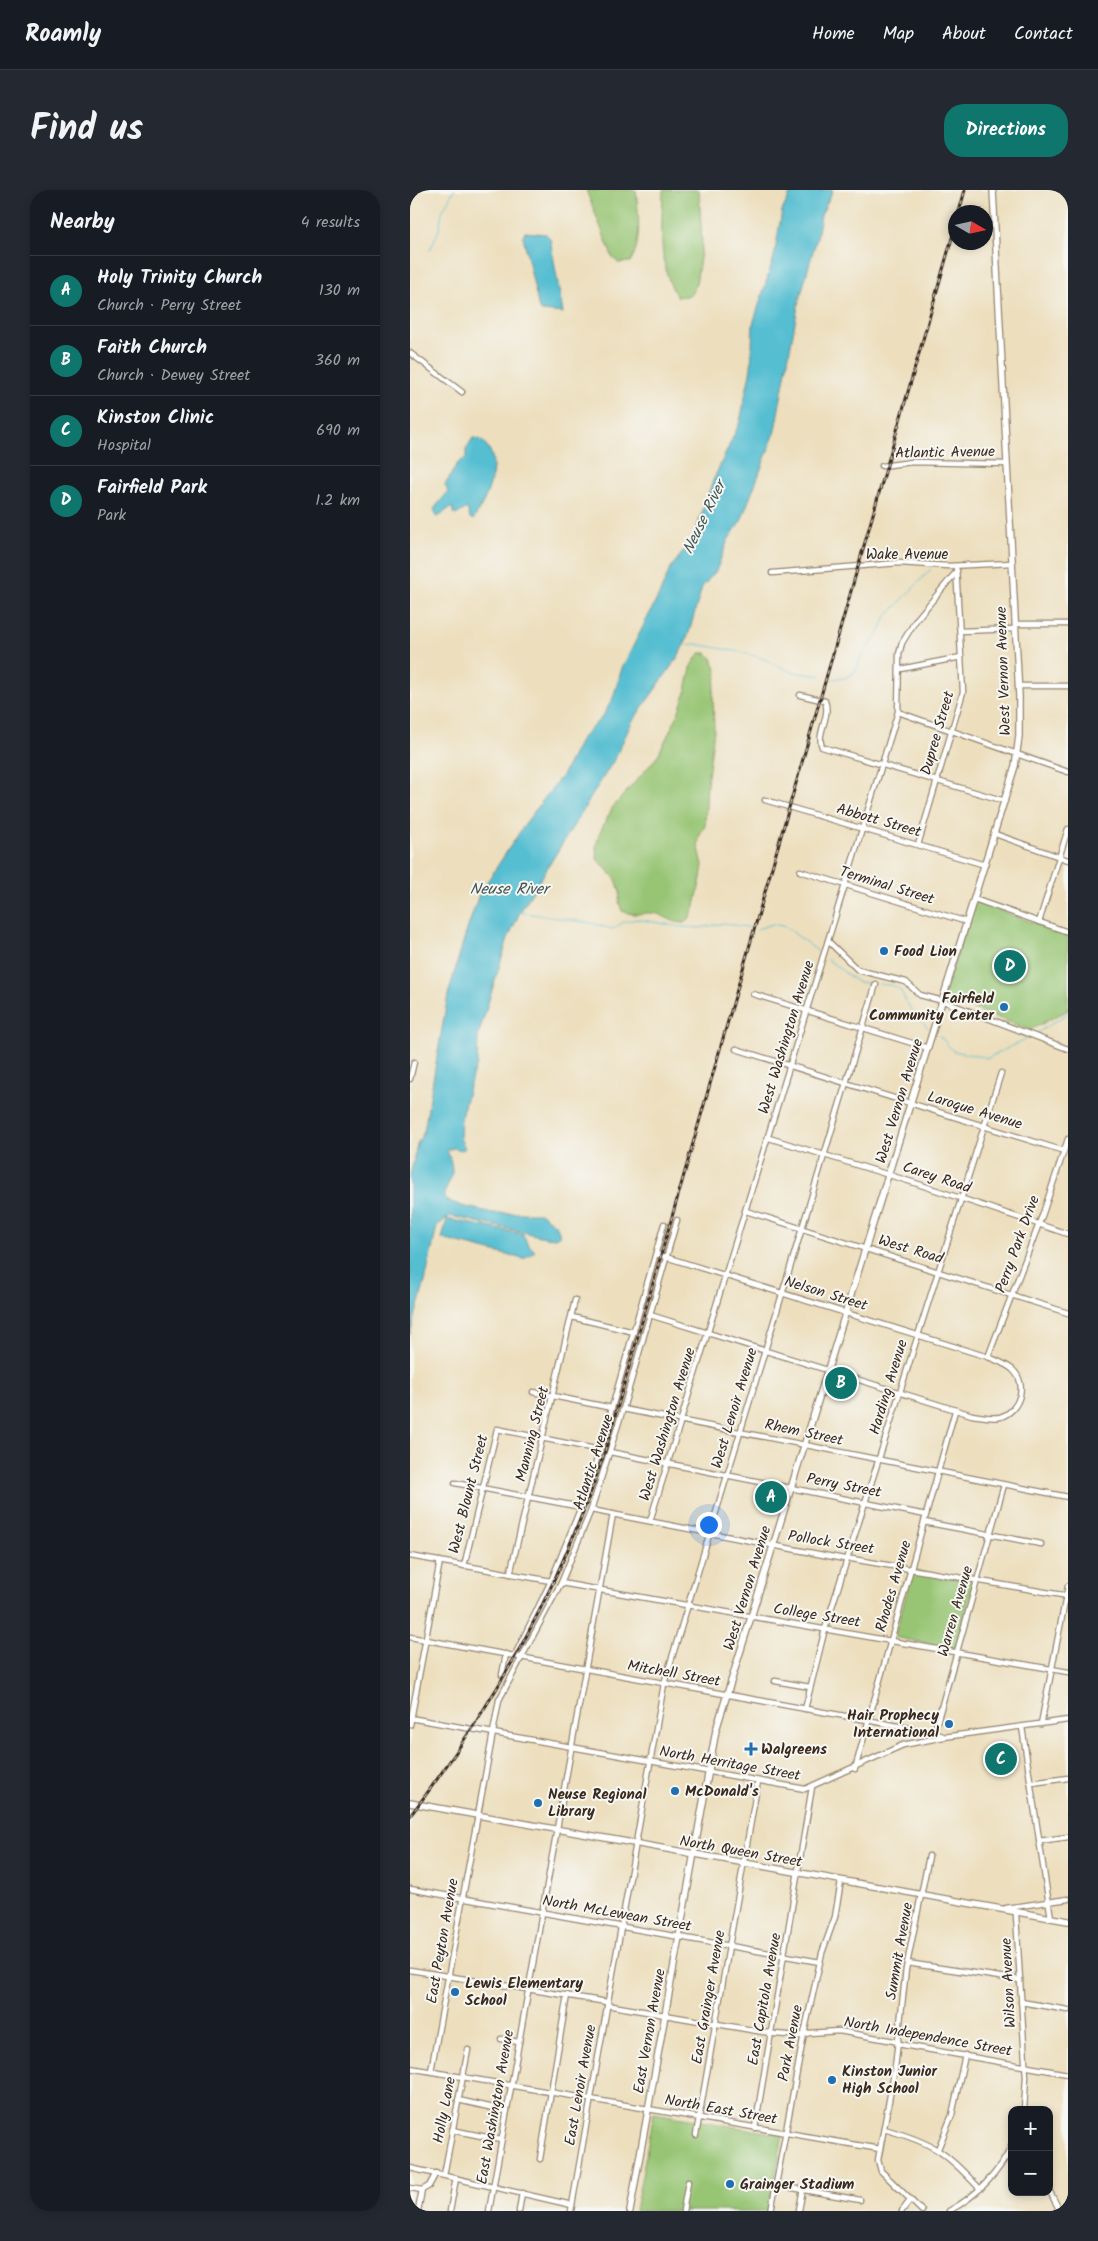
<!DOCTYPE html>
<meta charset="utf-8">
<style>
body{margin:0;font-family:Kalam,sans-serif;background:#242831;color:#f1f3f6}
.controls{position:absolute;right:15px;bottom:15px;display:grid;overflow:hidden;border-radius:10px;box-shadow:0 2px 8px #0003}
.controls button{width:45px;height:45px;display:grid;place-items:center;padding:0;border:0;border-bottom:1px solid #363941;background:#171b24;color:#f1f3f6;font:25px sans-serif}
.compass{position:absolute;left:538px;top:15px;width:45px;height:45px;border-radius:50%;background:#171b24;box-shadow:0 2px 8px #0003;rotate:99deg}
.you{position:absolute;left:298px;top:1334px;width:18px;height:18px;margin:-12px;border:4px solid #fff;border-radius:50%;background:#1a73e8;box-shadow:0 0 0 8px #1a73e833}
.badge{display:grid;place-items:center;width:32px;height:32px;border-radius:50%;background:#0f766e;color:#fff;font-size:16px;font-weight:700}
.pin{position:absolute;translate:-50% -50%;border:2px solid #fff;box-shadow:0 1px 5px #0006}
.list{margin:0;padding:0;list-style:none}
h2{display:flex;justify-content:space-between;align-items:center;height:65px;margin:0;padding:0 20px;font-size:21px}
h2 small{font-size:16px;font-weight:400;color:#9ea1a6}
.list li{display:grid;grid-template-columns:32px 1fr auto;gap:15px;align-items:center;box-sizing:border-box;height:70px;padding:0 20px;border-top:1px solid #363941}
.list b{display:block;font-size:19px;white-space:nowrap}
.list p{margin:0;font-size:16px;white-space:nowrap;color:#9ea1a6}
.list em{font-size:16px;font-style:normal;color:#9ea1a6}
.map{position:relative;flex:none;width:658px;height:2021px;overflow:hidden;border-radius:20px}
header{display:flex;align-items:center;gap:30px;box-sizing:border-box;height:70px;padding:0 25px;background:#171b24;border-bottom:1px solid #363941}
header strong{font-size:24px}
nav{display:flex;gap:28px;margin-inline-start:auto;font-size:18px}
.intro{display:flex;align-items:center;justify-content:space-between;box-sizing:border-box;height:120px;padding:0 30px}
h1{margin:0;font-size:35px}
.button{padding:12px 22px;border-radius:20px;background:#0f766e;color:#fff;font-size:18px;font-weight:700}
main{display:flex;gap:30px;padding:0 30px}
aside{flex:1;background:#171b24;border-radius:20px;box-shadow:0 2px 8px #0003}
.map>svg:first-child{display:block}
.green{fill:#97c573;stroke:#697848}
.water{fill:#55bed1;stroke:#487478}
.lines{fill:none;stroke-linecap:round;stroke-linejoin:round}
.stream{stroke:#55bed1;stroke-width:1}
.minor-casing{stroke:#94846e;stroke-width:7}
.major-casing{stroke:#94846e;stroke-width:8}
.minor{stroke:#fff;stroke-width:4.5}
.major{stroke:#fff;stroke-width:5.5}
.rail-casing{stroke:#3b2a1e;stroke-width:3}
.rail{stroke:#f6f6f2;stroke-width:1;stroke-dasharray:4;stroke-linecap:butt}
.poi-dot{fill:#1f6fb2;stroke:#f6f6f2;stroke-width:2}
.labels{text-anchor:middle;stroke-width:4;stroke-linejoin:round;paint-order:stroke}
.street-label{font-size:15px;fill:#3b2a1e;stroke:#f6f6f2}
.poi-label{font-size:15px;font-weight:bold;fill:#3b2a1e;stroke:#f6f6f2;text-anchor:start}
.water-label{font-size:16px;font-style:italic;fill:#435654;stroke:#f6f6f2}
</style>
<header>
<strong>Roamly</strong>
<nav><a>Home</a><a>Map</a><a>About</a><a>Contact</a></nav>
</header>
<div class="intro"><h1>Find us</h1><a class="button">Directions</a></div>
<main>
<aside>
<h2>Nearby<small>4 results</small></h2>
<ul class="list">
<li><span class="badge">A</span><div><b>Holy Trinity Church</b><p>Church · Perry Street</p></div><em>130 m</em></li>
<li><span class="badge">B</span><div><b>Faith Church</b><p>Church · Dewey Street</p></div><em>360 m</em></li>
<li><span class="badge">C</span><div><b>Kinston Clinic</b><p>Hospital</p></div><em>690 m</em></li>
<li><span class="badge">D</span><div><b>Fairfield Park</b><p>Park</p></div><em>1.2 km</em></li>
</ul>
</aside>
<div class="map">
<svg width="658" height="2021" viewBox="0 0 658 2021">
<rect width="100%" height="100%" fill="#f6f6f2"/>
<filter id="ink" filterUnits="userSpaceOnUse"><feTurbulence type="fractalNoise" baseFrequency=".02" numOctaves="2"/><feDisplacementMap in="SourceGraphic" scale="10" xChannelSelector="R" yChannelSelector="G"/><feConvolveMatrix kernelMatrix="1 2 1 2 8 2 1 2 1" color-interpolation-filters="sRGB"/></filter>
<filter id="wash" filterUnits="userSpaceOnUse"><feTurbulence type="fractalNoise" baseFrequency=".0096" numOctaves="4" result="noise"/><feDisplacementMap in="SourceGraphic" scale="20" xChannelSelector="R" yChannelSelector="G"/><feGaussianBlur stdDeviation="1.12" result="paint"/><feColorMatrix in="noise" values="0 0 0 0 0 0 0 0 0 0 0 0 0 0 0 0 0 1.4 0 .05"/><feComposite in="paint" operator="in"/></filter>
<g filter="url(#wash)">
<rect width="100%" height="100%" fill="#eddfbe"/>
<!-- green -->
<g class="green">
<path d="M176,0h50c2,22 7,52 -6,72l-12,1 -6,-7z"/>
<path d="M253,0h36l3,55 -6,39 -4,9 -5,3 -10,1c-20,-32 -15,-70 -14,-107z"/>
<path d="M290,463h7l5,5 5,14 -4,21 1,37 -7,54 -2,42 -5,8 -2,10 5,21 -2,13 -6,28 -6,13 -5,4c-13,-1 -15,-5 -26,-9 -11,-4 -20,4 -36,-3l-3,-9 1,-10 -4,-13 -19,-20 -1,-12 3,-13 14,-27 44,-50 19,-38 9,-25 7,-30z"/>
<polygon points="564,711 658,745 658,820 620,840 533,807"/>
<polygon points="503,1381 564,1392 545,1459 484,1447"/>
<polygon points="244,1923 373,1945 359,2021 225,2021"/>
</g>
<!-- water -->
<g class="water">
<path d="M382,0h41l-12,25 -4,22 -18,64 -25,134 -33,86 -13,19 -12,31 -14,16 -14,49 -10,21 -46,65 -18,38 -94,152 -12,26 -30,98 -1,29 -5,11 -11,41 -1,21 5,10 -2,2 -10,-2 -6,2c2,6 5,13 5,20 1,12 -11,19 -6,30l16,6 31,7h47l17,13 3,9 -5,3 -10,-1 -95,-21 -13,10 -12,56 -15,52v-157l7,-33 7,-13 24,-136 16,-56 15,-45 48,-73 36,-47 18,-35 22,-23 10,-18 9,-30 38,-75 10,-24 23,-30 19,-56 28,-61 11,-54 2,-44 21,-67 8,-46z"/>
<polygon points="115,42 136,44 140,48 153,123 132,121 129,119 113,46"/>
<path d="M63,248c6,0 9,2 13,7 17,18 -1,58 -13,75l-3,-2 -3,-10 -11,7 -3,-2v-5c-7,0 -9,7 -16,9l-3,-8 14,-17 -3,-7 13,-22 8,-5v-9z"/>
<polygon points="37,1029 113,1044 117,1053 125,1061 114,1069 32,1049"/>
</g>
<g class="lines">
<!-- stream -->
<g class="stream">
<polyline points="20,60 29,40 32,22 44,0"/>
<polyline points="274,455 286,454 330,462 352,468 382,482 411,486"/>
<polyline points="422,489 435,488 444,483 451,468 470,441 475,428 521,379"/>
<polyline points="109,722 180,733 203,739 213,732 227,729 272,737 290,738 314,733 341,738"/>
<polyline points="347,739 363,734 376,737 410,763"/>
<polyline points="417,769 447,792 465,794"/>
<path d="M469,794c26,2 19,5 31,24 5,7 12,14 18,20"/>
<polyline points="627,843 658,823"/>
<polyline points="529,845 543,861 578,868 618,848"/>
</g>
</g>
</g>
<g filter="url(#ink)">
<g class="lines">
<!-- minor casing -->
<g class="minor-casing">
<g id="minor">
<polyline points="0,163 52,202"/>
<polyline points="472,276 502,272 597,274"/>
<polyline points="362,383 489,373 538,376 602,373"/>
<polyline points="605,434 658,434"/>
<polyline points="550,441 605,439"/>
<polyline points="491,479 551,467"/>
<polyline points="608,496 658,496"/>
<path d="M390,505l25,6c6,16 -9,32 -3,46l183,54"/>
<polyline points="488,522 658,582"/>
<polyline points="355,610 575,675"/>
<polyline points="585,644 658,670"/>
<polyline points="508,655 553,502 546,376"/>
<polyline points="390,681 557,732"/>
<polyline points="564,709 658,742"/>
<polyline points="629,732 658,639"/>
<polyline points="418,751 448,780 496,792 510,805 533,811 658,859"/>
<polyline points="343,804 518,858"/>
<polyline points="326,859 654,961"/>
<polyline points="0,889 4,872"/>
<polyline points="359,948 505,993 658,1044"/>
<polyline points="336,1021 658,1123"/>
<path d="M240,1125l322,100c9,1 19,4 28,2 19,-5 29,-33 12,-48 -7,-5 -16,-9 -24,-12l-332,-103"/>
<polyline points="162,1127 224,1142"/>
<polyline points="578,1167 632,1026 658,949"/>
<polyline points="123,1202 202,1218"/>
<polyline points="213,1219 658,1307"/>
<polyline points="200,1262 516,1325"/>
<polyline points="45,1293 171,1317"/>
<polyline points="181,1320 434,1369 442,1369 658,1406"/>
<polyline points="240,1331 488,522 489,464 492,453 506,430 547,381"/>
<polyline points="514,1332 631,1354"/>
<polyline points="0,1366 141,1391"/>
<polyline points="54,1376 87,1239 190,1260"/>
<polyline points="100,1384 165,1110"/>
<polyline points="151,1393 658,1482"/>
<polyline points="0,1447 457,1530 524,1543 533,1546"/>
<polyline points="105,1465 141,1391 171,1317 190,1260 254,1034"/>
<polyline points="92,1485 96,1464"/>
<polyline points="365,1491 400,1497"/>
<polyline points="395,1519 415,1439 591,883"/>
<polyline points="0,1528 395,1599 493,1555 534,1547 658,1530"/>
<polyline points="631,1534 658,1396"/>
<polyline points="0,1535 30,1371"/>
<polyline points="612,1537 641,1728"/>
<polyline points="524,1543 594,1295"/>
<polyline points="445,1579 545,1221"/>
<polyline points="622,1593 658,1588"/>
<polyline points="629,1651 658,1647"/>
<polyline points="0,1699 410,1772"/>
<polyline points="596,1718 658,1709"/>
<polyline points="606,1725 616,1887 614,1920"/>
<polyline points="497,1773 610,1790"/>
<polyline points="0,1780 197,1812"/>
<polyline points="611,1812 658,1820"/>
<polyline points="197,1815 365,1844 390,1846 399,1843 429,1841 484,1851 493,1855 658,1884"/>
<polyline points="91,1849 109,1852"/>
<polyline points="0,1878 470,1959"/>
<polyline points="21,1881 89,1510 151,1393 181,1320 213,1219 267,1030"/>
<polyline points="48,1910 97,1921"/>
<polyline points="345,1938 402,1597"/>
<path d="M474,1939c49,14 61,22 96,60"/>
<polyline points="42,1940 91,1950"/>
<polyline points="286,1945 348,1591"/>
<polyline points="528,1959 542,1925 555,1865"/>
<polyline points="130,1969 157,1805"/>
<polyline points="0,1978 162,2015"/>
<polyline points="34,1985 58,1860"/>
<polyline points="366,1995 450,2010"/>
<polyline points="0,1998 12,2000"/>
<polyline points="639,2000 650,2021"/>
<polyline points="389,2020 393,1999"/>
<polyline points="8,2021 12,2000 19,1996 26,1983"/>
<polyline points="40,2021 46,1988"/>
<polyline points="79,2021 203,1324"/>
<polyline points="109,2021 112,2003"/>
<polyline points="161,2021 254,1494 466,794"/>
<polyline points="273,2021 278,1992"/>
<polyline points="361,2021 394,1844 412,1763 425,1727 431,1691"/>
<polyline points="492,2021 501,2009"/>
<polyline points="512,2021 471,1981 468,1970 485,1878 496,1779 519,1666"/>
<path d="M539,2021c26,-14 51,-38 63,-66"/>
</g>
</g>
<!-- major casing -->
<g class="major-casing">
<g id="major">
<polyline points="0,1613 658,1731"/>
<polyline points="220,2021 306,1540 605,576 609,546 609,506 583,0"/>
</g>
</g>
<!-- minor -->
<use href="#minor" class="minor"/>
<!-- major -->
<use href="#major" class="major"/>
<!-- rail casing -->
<g class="rail-casing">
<g id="rail">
<polyline points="549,22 555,0"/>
<path d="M0,1626c86,-113 151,-230 195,-365l351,-1227"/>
</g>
</g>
<!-- rail -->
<use href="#rail" class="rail"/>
</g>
</g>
<!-- markers -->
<g class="poi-dot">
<circle cx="474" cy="761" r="5"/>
<circle cx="594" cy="817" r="5"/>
<circle cx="539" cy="1534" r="5"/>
<path d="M338.5 1551.5h5v5h5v5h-5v5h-5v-5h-5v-5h5z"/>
<circle cx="265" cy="1601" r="5"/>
<circle cx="128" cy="1613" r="5"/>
<circle cx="45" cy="1802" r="5"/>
<circle cx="422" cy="1890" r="5"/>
<circle cx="320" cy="1994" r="5"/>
</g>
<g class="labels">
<!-- street labels -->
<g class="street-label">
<text transform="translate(535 262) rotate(-1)" y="5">Atlantic Avenue</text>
<text x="497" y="369">Wake Avenue</text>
<text transform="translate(593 481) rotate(-92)" y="5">West Vernon Avenue</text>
<text transform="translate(527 543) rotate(-74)" y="5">Dupree Street</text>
<text transform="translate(469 630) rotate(16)" y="5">Abbott Street</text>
<text transform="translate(477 695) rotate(17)" y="5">Terminal Street</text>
<text transform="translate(376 847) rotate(-73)" y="5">West Washington Avenue</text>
<text transform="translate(489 911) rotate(-73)" y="5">West Vernon Avenue</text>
<text transform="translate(565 920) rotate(17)" y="5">Laroque Avenue</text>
<text transform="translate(527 987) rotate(18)" y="5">Carey Road</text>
<text transform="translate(607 1054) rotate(-70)" y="5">Perry Park Drive</text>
<text transform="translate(501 1059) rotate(17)" y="5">West Road</text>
<text transform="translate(416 1103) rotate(17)" y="5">Nelson Street</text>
<text transform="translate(478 1197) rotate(-73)" y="5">Harding Avenue</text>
<text transform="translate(324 1218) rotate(-73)" y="5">West Lenoir Avenue</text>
<text transform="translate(257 1234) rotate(-73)" y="5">West Washington Avenue</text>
<text transform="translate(394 1242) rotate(12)" y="5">Rhem Street</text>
<text transform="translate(122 1244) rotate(-76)" y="5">Manning Street</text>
<text transform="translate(183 1272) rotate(-72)" y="5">Atlantic Avenue</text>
<text transform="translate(434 1295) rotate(11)" y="5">Perry Street</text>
<text transform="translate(58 1304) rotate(-76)" y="5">West Blount Street</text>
<text transform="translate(421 1352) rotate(9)" y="5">Pollock Street</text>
<text transform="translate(483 1396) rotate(-74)" y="5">Rhodes Avenue</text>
<text transform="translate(337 1398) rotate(-73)" y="5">West Vernon Avenue</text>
<text transform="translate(545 1421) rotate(-74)" y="5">Warren Avenue</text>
<text transform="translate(407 1425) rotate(9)" y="5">College Street</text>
<text transform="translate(264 1483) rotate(10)" y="5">Mitchell Street</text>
<text transform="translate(320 1573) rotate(10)" y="5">North Herritage Street</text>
<text transform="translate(331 1661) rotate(10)" y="5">North Queen Street</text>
<text transform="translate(207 1723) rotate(10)" y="5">North McLewean Street</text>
<text transform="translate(32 1751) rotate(-80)" y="5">East Peyton Avenue</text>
<text transform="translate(489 1761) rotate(-80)" y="5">Summit Avenue</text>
<text transform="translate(598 1793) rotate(-93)" y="5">Wilson Avenue</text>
<text transform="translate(298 1807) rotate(-80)" y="5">East Grainger Avenue</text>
<text transform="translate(354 1809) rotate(-80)" y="5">East Capitola Avenue</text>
<text transform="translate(239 1841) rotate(-80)" y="5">East Vernon Avenue</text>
<text transform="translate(518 1846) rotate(10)" y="5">North Independence Street</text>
<text transform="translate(380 1853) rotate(-79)" y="5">Park Avenue</text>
<text transform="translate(170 1895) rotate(-80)" y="5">East Lenoir Avenue</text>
<text transform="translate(85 1917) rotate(-80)" y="5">East Washington Avenue</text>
<text transform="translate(311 1919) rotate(10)" y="5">North East Street</text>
<text transform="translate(34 1920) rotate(-79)" y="5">Holly Lane</text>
</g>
<!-- poi labels -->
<g class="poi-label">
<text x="484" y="766">Food Lion</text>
<text x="584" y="813" text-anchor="end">Fairfield<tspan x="584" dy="17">Community Center</tspan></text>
<text x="529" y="1530" text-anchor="end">Hair Prophecy<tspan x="529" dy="17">International</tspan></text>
<text x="351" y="1564">Walgreens</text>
<text x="275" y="1606">McDonald's</text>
<text x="138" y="1609">Neuse Regional<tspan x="138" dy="17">Library</tspan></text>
<text x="55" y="1798">Lewis Elementary<tspan x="55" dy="17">School</tspan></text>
<text x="432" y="1886">Kinston Junior<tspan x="432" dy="17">High School</tspan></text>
<text x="330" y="1999">Grainger Stadium</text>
</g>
<!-- water labels -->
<g class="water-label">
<text transform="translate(293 327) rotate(-64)" y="6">Neuse River</text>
<text x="99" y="704">Neuse River</text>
</g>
</g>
</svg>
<div class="controls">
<button>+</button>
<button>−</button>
</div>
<svg class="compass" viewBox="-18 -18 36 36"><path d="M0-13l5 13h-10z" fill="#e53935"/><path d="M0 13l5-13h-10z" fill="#9ea1a6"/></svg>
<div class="you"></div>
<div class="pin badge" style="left:361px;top:1307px">A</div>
<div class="pin badge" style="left:431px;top:1193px">B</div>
<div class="pin badge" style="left:591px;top:1569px">C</div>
<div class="pin badge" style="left:600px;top:776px">D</div>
</div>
</main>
